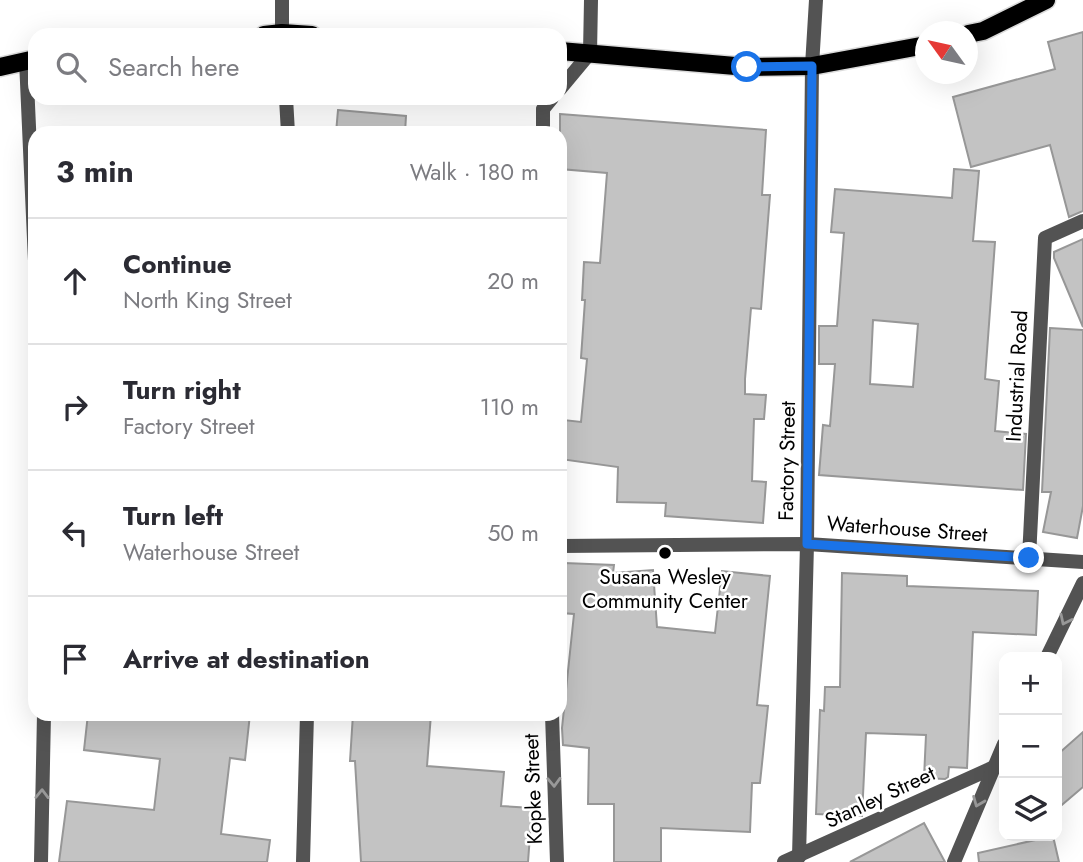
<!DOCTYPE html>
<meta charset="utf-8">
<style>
body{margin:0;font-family:Jost,sans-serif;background:#f2f2f3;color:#2b2b33}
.controls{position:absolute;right:21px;bottom:21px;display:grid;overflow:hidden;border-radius:14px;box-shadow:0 7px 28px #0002}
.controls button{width:63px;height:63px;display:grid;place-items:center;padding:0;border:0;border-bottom:2px solid #e1e1e2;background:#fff;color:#2b2b33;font:35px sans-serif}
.compass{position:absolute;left:915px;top:21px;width:63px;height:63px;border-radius:50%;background:#fff;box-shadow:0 7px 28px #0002;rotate:303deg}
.stop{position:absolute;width:21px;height:21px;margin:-16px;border:5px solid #1a73e8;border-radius:50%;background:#fff}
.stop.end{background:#1a73e8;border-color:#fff;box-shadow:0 2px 7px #0008}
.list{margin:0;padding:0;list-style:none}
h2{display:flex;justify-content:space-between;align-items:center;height:91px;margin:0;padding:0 28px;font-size:30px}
h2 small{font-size:23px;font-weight:400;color:#7c7c81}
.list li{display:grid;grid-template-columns:46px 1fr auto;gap:21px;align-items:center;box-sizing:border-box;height:126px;padding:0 28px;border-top:2px solid #e1e1e2}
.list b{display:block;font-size:26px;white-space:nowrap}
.list p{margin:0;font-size:23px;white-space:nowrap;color:#7c7c81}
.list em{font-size:23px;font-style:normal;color:#7c7c81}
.icon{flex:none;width:38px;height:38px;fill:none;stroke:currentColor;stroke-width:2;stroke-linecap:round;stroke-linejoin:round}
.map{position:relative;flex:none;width:1083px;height:862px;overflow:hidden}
.search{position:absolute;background:#fff;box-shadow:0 7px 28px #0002;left:28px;top:28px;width:539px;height:77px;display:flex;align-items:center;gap:18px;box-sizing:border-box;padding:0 24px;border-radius:21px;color:#7c7c81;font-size:26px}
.panel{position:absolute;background:#fff;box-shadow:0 7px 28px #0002;left:28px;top:126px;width:539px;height:595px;border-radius:21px}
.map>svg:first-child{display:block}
.building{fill:#c3c3c3;stroke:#979797;stroke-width:2;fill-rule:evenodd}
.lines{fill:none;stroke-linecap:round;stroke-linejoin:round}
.primary-casing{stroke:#dbdbdb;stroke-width:21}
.street{stroke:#535353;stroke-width:14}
.primary{stroke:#000;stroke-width:18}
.oneway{stroke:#989898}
.route{stroke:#1a73e8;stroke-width:9}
.poi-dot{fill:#000;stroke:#fff;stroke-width:2.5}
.labels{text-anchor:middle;stroke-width:5;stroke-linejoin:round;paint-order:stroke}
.street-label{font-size:21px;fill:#000;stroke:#fff}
.poi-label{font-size:21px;fill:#000;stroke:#fff}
</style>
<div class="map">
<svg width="1083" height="862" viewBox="0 0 1083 862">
<rect width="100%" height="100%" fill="#fff"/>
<!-- building -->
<g class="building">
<polygon points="1083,32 1083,211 1069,217 1050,145 971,167 953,97 1055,69 1048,42"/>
<polygon points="338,110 406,116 405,133 336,133"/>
<polygon points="560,114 766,130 762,195 770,195 761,309 751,308 745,379 745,394 766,395 764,419 754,419 752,481 766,482 763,523 665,516 666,503 617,502 618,467 560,459 564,420 581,422 587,359 581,358 585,300 582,300 584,262 600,263 607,173 560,169"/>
<path d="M954,169l25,2 -6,70 22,1 -10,137 14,2 -4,50 31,3 -3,56 -204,-15 4,-50 7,1 5,-62h-16v-38h18l7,-93 -13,-1 4,-43 117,9zM873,320l45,4 -5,63 -43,-3z"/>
<polygon points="1083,239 1083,327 1054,258 1054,252"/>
<polygon points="1050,328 1083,330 1083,506 1077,538 1043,532 1051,492 1042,492"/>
<polygon points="564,563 614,565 613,573 653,570 657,627 715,633 722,571 770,576 757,705 768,706 760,783 752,783 750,832 661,828 661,862 614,862 614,804 588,804 589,748 563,745 562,728 574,614 561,613"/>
<polygon points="842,573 907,576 907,586 1038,591 1036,635 973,632 967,768 949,767 948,777 945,779 924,778 926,735 866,733 862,816 816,814 820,710 824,711 825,687 840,687"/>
<polygon points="88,714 250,714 245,760 230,758 221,834 270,840 267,862 59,862 67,801 154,810 160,759 84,750"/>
<polygon points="353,714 431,714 427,766 504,772 501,806 532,808 528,862 361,862 355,761 350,761"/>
<polygon points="1083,732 1083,787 1057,809 1057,755"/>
<polygon points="924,823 945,862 850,862"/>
<polygon points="1053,836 1059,862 979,862 978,853"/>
</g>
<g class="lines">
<!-- primary casing -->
<g class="primary-casing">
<g id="primary">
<polyline points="968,34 983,31 1046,0"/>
<polyline points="264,35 282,33 312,35"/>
<polyline points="560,51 747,67 812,66 926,45"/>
<polyline points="0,67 35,59"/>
</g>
</g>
<!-- street -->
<g class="street">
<polyline points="282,0 282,35"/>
<polyline points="26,60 35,261"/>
<polyline points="560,89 590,53 591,0"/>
<polyline points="286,98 288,133"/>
<polyline points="543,133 543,109 552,98"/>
<polyline points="560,546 807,544 1083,562"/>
<polyline points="1029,558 1045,238 1083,221"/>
<polyline points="1047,657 1083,583"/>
<polyline points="552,714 557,862"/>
<polyline points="799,857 807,544 812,66 816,0"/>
<polyline points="41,862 44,714"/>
<polyline points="303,862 307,714"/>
<polyline points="784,862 992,768"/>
<polyline points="954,862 1004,744"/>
</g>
<!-- primary -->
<use href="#primary" class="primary"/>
</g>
<!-- one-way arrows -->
<defs><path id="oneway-chevron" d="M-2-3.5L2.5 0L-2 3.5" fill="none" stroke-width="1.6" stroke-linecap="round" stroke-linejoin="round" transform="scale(1.75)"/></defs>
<g class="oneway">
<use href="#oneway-chevron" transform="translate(1065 620) rotate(116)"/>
<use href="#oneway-chevron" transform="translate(554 782) rotate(88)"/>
<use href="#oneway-chevron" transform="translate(42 794) rotate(-89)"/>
<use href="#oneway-chevron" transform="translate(978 802) rotate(112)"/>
</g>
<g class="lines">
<!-- route -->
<polyline class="route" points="747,67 812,66 807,544 1029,558"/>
</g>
<!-- markers -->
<circle class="poi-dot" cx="665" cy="553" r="7"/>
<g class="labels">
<!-- street labels -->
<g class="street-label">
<text transform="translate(1017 376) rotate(-87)" y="7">Industrial Road</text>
<text transform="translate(787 461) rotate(-89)" y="7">Factory Street</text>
<text transform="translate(907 529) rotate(4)" y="7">Waterhouse Street</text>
<text transform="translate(533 789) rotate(-92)" y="7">Kopke Street</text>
<text transform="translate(880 797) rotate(-25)" y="7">Stanley Street</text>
</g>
<!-- poi labels -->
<g class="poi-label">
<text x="665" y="584">Susana Wesley<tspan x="665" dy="24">Community Center</tspan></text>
</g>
</g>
</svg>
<div class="controls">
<button>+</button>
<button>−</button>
<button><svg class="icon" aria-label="layers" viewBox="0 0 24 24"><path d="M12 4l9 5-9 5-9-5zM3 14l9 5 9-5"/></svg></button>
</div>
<svg class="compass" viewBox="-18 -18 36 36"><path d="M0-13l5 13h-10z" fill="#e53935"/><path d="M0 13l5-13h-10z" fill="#7c7c81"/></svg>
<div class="stop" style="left:747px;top:67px"></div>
<div class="stop end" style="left:1029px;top:558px"></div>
<div class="search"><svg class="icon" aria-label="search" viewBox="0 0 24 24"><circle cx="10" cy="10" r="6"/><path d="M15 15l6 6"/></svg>Search here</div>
<section class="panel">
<h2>3 min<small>Walk · 180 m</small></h2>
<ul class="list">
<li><svg class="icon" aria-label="ahead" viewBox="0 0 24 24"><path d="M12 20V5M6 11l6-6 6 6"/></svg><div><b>Continue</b><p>North King Street</p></div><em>20 m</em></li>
<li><svg class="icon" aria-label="right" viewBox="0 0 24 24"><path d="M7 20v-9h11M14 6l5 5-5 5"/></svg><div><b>Turn right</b><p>Factory Street</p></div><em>110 m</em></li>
<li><svg class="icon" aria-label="left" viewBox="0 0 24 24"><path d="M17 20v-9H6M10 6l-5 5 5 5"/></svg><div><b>Turn left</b><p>Waterhouse Street</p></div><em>50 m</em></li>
<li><svg class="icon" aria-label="arrive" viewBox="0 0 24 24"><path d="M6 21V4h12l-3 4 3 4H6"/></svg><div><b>Arrive at destination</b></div></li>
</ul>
</section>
</div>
